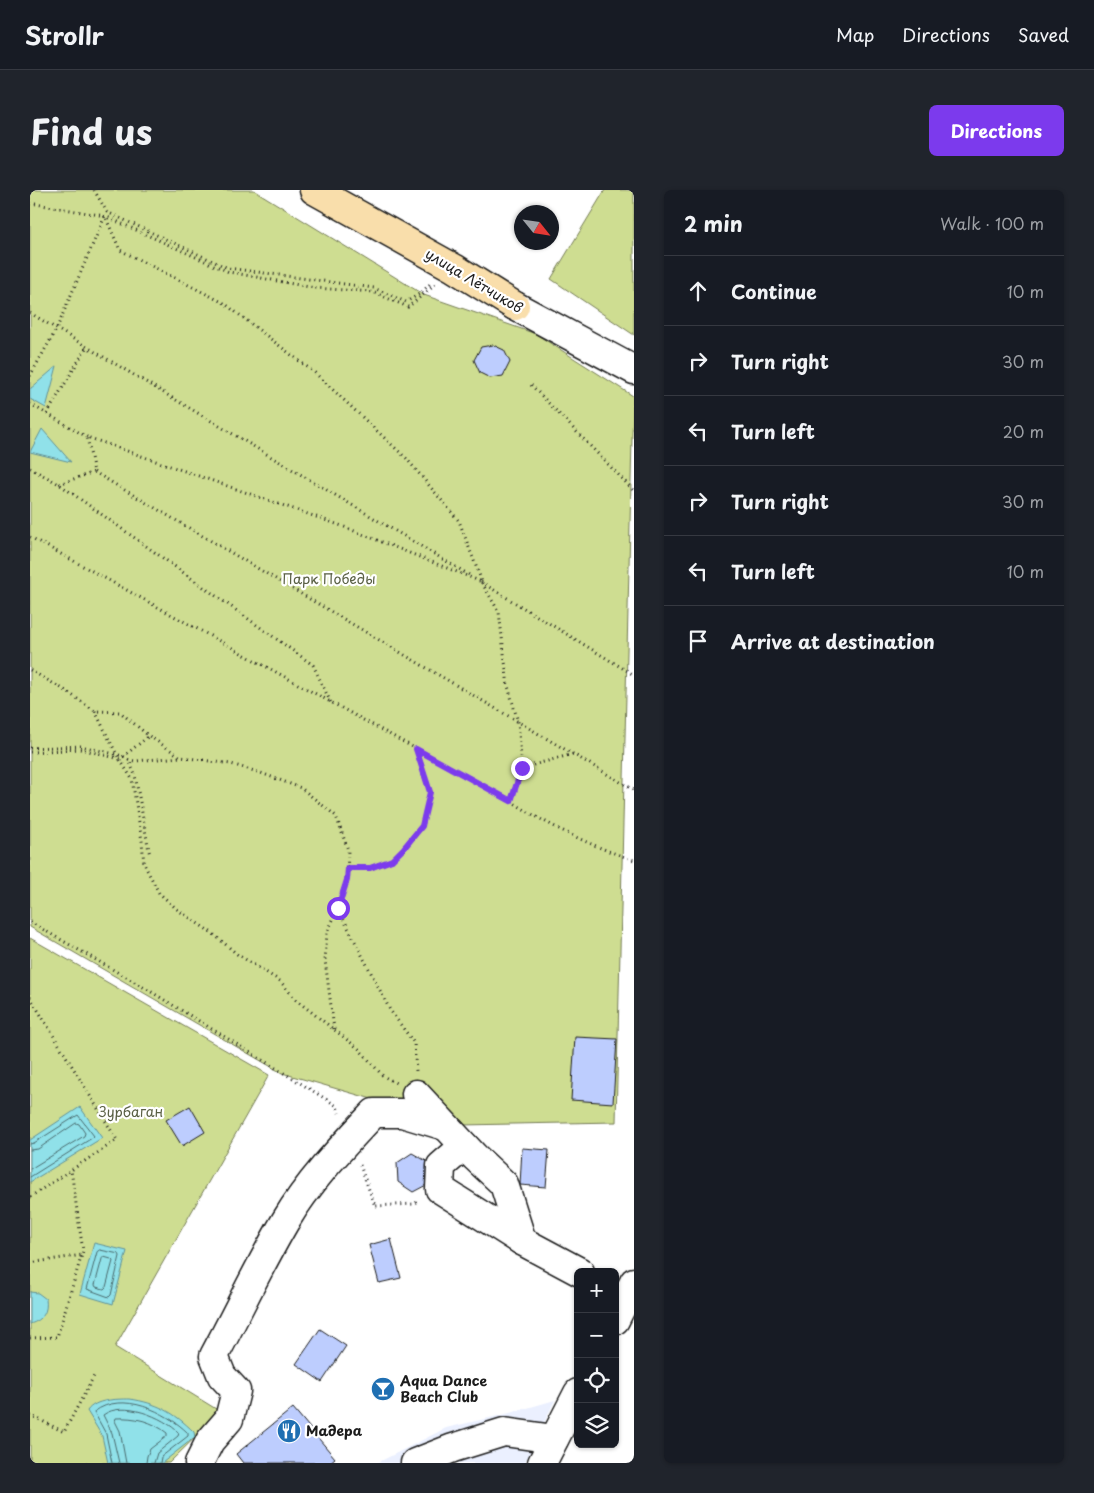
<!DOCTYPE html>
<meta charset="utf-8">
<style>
body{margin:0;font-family:"Playpen Sans",sans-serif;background:#20242c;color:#f1f3f6}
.controls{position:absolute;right:15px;bottom:15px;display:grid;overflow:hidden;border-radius:8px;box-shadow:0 1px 4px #0004}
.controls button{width:45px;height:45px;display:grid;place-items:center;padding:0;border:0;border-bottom:1px solid #363941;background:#171b24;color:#f1f3f6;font:25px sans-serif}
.compass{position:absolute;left:484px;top:15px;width:45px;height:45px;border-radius:50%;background:#171b24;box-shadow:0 1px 4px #0004;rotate:120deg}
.stop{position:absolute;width:15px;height:15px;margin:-11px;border:4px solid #7c3aed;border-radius:50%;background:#fff}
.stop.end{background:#7c3aed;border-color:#fff;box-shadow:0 1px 5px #0008}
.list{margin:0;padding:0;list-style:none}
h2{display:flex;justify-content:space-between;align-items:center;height:65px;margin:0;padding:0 20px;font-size:21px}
h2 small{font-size:16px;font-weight:400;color:#9ea1a6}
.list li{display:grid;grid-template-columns:32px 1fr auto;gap:15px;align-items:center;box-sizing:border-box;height:70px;padding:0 20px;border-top:1px solid #363941}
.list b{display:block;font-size:19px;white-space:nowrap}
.list em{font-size:16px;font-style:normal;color:#9ea1a6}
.icon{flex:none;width:28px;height:28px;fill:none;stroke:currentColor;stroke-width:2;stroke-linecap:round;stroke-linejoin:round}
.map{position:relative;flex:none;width:604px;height:1273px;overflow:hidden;border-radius:8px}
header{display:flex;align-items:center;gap:30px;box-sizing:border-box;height:70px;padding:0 25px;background:#171b24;border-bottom:1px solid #363941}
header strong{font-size:24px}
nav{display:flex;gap:28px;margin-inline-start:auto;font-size:18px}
.intro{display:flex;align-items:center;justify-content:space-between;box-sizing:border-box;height:120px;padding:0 30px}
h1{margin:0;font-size:35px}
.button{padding:12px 22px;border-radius:8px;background:#7c3aed;color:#fff;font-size:18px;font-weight:700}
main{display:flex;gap:30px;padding:0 30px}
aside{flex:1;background:#171b24;border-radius:8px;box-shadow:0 1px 4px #0004}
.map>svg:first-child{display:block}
.built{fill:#ebf0ff}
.green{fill:#cedd91;stroke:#757c56}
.water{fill:#90e1e9;stroke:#629297}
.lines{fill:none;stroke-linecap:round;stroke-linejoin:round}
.shore{stroke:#4a6b6e;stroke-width:1}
.building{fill:#bdcdfe;stroke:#1c1c1c}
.minor-casing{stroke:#1c1c1c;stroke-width:31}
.major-casing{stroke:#1c1c1c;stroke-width:31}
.path{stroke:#1c1c1c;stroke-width:3;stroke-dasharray:1 4;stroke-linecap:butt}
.minor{stroke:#fff;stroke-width:28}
.major{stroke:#f9deab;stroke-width:28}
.route{stroke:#7c3aed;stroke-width:6}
.labels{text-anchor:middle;stroke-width:4.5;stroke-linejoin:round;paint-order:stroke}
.street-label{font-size:14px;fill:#1c1c1c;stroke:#fff}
.park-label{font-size:14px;fill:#5a6045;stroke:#fff}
.poi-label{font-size:14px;font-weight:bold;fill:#1c1c1c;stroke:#fff;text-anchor:start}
</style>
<header>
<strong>Strollr</strong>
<nav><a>Map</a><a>Directions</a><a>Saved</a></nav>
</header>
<div class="intro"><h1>Find us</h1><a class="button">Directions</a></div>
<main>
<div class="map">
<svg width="604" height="1273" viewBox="0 0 604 1273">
<rect width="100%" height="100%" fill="#fff"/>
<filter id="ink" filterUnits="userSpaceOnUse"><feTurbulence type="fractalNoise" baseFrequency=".02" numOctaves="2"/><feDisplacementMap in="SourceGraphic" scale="10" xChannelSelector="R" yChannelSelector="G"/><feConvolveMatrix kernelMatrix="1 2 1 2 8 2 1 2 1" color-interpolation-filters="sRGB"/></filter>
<g filter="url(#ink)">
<!-- built -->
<polygon class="built" points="525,1210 495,1273 347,1273 416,1238 480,1223"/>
<!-- green -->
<g class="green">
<polygon points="0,0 224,0 394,105 506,144 603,206 586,932 432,935 252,883 0,737"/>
<polygon points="575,0 604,0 604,145 521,89"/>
<polygon points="0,748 239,885 85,1157 191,1222 139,1273 0,1273"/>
</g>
<!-- water -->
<g class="water">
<polygon points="27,176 16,218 0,209 0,199"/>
<polygon points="12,239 41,272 0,262"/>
<polygon points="50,917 72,948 0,992 0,950"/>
<polygon points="64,1053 97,1061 83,1114 50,1104"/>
<path d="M0,1102l8,1 8,6c2,13 -3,21 -16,25z"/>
<path d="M100,1209c27,4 44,13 64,33l1,5 -33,26h-54l-6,-27 -15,-25c8,-12 30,-12 43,-12z"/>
</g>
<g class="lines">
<!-- shore -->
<g class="shore">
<polyline points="0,954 4,953 48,925 64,946 62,948 0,987"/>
<polyline points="0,960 8,959 46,933 49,934 55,943 54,946 0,979"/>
<polygon points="70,1060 89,1064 90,1066 81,1105 79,1107 57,1099 67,1062"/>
<polygon points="74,1067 81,1069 83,1071 76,1097 74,1099 66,1097 65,1095 72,1069"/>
<path d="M82,1273l-6,-29 -12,-22c28,-22 73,0 94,21v3l-27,21 -1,6"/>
<path d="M89,1273l-7,-30 -9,-18c20,-15 61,2 76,18l-1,3 -21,17 -3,10"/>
<path d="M96,1273l-6,-32 -5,-10 1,-3c19,-1 36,3 51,15v3l-17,13 -3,7 -1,7"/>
</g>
</g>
<!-- building -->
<g class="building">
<polygon points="463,155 474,160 480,172 473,186 460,188 450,183 444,170 451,157"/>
<polygon points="545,847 587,849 583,913 541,910"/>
<polygon points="160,916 175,942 152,956 136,930"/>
<polygon points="492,958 519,960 516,997 490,995"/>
<polygon points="382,963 400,973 400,993 383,1002 368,992 367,973"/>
<polygon points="361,1049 371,1088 349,1093 339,1055"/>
<polygon points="290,1139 316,1156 292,1192 266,1174"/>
<polygon points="263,1218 305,1268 299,1273 213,1273 206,1264"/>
</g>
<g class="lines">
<!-- minor casing -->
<g class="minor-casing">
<g id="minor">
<polyline points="485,116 604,180"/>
<polyline points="386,904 445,967 474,994 492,1051 550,1082"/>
<polyline points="434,956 411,976 410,999 492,1051"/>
<polyline points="585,1130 604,1092"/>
<path d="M169,1273l11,-22 19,-22 7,-28 -14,-15 -8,-20c24,-45 46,-92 72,-136 23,-39 57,-74 88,-107h28l43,13"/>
<polyline points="385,1273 423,1258 474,1242 524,1249"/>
<polyline points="512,1273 548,1203"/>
</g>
</g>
<!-- major casing -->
<g class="major-casing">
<polyline id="major" points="284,0 424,78 485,116"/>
</g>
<!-- path -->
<g class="path">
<polyline points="64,0 77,22 198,78 344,98 376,112 391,103 402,92"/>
<polyline points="0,13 75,26 199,82 285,98 343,102 378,117 405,95"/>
<polyline points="0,123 441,386"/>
<polyline points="0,186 26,140 75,26 90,60 194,113 285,183 376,268 429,331 452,392 312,336 57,247 64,282 29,294"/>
<polyline points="501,195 604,301"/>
<polyline points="0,214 57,247"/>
<polyline points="17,224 56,158"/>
<polyline points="0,278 29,294 283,475 301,513"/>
<polyline points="64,282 604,600"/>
<polyline points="0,347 481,611 492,578 543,564"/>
<polyline points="451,392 604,485"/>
<polyline points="452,393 469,422 478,496 488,532 492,578"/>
<polyline points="0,480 33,499 65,521 90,522 119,546 151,567 201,574 231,583 271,598 306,626 318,660 317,690 308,718 360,820 384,853 386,881"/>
<polyline points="65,521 87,565 102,589 112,651 114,674 129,703 148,720 182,743 207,764 250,791 266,810 329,859 353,886 366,893"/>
<polyline points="0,558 51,556 93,566 99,570 105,585 120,666"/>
<polyline points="0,562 50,559 90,569 119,546"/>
<polyline points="98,570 105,571 151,567"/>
<path d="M481,611c38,25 80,45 123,59"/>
<polyline points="318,678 340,678 362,670 374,658 392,636 400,602 387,560"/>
<polyline points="0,732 115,798 275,896 307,916 309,923"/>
<polyline points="0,807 87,950 0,1007"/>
<polyline points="304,839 295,770 297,743 308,719"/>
<polyline points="330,975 345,1016 384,1014 390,1010"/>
<polyline points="0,1073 52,1065"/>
<polyline points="0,1148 27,1147 53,1061 41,980"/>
<polyline points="0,1225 34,1242 65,1184"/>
</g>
<!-- minor -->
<use href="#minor" class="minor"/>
<!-- major -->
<use href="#major" class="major"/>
</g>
</g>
<g class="lines" filter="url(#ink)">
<!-- route -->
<polyline class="route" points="308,718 317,690 318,678 340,678 362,670 374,658 392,636 400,602 386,559 481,611 492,578"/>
</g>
<!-- icons -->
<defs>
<g id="bar-disc" transform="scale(1.25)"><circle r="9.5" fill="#1f6fb2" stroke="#fff"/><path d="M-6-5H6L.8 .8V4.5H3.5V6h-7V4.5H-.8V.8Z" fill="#fff"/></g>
<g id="restaurant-disc" transform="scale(1.25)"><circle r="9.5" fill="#1f6fb2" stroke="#fff"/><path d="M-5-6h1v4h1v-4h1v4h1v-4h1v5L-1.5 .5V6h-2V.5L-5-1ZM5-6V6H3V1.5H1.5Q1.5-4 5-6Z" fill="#fff"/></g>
</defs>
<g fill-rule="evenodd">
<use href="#bar-disc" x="353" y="1199"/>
<use href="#restaurant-disc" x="259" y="1241"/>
</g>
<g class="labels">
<!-- street labels -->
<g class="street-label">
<text transform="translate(444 91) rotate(31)" y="5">улица Лётчиков</text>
</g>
<!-- park labels -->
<g class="park-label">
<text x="299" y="394">Парк Победы</text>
<text x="101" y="927">Зурбаган</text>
</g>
<!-- poi labels -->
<g class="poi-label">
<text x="370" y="1196">Aqua Dance<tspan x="370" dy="16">Beach Club</tspan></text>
<text x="276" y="1246">Мадера</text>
</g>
</g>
</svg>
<div class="controls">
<button>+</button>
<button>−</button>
<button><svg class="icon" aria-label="locate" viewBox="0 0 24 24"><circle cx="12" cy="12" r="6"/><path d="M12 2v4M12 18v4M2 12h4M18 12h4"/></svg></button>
<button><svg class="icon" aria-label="layers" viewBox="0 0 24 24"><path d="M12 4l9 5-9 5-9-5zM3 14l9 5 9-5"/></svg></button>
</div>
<svg class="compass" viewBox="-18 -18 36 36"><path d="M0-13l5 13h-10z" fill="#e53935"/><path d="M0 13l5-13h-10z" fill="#9ea1a6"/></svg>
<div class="stop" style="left:308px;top:718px"></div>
<div class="stop end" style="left:492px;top:578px"></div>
</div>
<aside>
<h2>2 min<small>Walk · 100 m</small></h2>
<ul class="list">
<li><svg class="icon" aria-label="ahead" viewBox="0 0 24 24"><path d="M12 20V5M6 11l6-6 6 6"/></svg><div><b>Continue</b></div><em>10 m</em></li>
<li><svg class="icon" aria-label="right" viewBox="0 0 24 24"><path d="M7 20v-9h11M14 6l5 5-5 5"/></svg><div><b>Turn right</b></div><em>30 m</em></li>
<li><svg class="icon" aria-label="left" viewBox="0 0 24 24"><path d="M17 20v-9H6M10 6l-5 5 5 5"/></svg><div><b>Turn left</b></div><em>20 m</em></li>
<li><svg class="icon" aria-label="right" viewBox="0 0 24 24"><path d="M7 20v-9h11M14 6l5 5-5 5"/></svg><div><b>Turn right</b></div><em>30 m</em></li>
<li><svg class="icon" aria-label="left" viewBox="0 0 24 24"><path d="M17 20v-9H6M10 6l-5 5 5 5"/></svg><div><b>Turn left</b></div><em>10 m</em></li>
<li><svg class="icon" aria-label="arrive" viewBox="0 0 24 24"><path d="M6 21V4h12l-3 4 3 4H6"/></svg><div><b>Arrive at destination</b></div></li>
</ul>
</aside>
</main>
